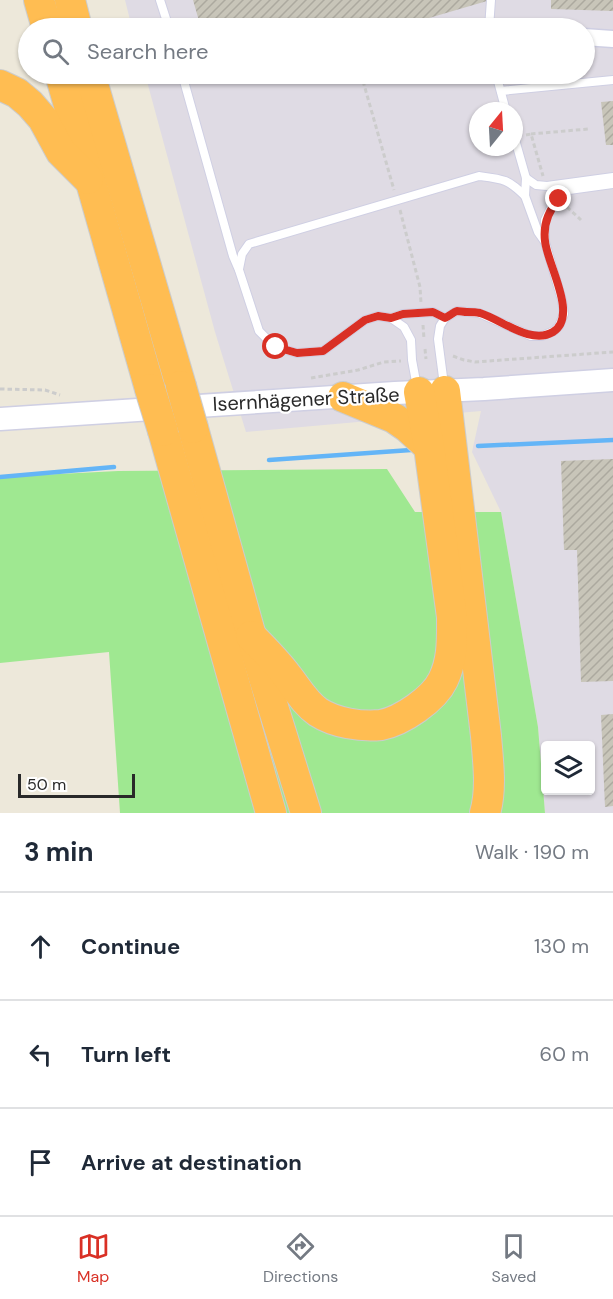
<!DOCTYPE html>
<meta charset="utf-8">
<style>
body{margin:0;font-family:"DM Sans",sans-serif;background:#f6f6f7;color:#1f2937}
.controls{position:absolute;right:18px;bottom:18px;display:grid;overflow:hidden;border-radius:6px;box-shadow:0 2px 4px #0004}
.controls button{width:54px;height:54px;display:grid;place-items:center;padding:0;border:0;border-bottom:2px solid #e0e1e3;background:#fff;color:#1f2937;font:30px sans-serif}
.compass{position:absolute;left:469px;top:102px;width:54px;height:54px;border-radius:50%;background:#fff;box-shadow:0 2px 4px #0004;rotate:18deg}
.scale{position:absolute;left:18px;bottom:15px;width:117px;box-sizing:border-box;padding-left:6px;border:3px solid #292929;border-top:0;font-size:16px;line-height:21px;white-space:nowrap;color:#292929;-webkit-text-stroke:4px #fff;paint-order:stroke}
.stop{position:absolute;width:18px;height:18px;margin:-14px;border:4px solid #d93025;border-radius:50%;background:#fff}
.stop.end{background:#d93025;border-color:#fff;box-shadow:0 2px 6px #0008}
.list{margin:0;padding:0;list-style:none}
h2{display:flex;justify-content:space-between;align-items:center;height:78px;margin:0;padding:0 24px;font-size:26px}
h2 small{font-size:20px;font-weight:400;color:#747a83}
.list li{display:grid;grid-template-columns:39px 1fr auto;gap:18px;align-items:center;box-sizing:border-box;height:108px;padding:0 24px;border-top:2px solid #e0e1e3}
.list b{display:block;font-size:22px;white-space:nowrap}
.list em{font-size:20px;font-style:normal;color:#747a83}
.icon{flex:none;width:33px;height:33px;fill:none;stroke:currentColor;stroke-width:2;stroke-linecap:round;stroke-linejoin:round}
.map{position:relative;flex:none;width:613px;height:813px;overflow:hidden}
.search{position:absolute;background:#fff;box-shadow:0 2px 4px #0004;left:18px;right:18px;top:18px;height:66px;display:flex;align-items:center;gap:15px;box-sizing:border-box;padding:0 21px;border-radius:33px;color:#747a83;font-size:22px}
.sheet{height:402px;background:#fff}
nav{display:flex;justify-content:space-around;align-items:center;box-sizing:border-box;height:84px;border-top:2px solid #e0e1e3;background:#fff;font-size:16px;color:#747a83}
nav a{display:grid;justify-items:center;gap:3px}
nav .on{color:#d93025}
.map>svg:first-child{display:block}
.industrial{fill:#dfdbe4;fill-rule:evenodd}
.grass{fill:#9fe891}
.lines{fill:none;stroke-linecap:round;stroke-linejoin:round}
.stream{stroke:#64b5f7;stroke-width:4.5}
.building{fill:url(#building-hatch)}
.lane-casing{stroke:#cfcfe3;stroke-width:10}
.street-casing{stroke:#cfcfe3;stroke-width:19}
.secondary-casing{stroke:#cfcfe3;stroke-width:25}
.highway-casing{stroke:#ccc;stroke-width:32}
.path{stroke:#ccc;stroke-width:3;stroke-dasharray:4.5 3;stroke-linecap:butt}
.lane{stroke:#fff;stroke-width:8}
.street{stroke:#fff;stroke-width:16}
.secondary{stroke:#fff;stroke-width:22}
.highway{stroke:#ffbd52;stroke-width:30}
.highway-bridge-casing{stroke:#ccc;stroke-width:32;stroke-linecap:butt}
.highway-bridge{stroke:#ffbd52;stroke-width:30}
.route{stroke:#d93025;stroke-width:8}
.labels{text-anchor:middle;stroke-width:4.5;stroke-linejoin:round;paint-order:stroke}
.street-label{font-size:20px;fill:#292929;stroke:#fff}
</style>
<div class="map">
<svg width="613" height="813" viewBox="0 0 613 813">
<defs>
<pattern id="building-hatch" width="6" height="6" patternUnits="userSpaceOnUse" patternTransform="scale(1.5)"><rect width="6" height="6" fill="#c8c5b9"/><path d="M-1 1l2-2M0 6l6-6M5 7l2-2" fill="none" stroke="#aca99f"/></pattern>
</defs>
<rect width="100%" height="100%" fill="#ede8da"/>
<!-- industrial -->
<path class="industrial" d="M125,0h488v813h-68l-7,-86 -37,-215 -29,-60 9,-41 -235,21 -31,-100 -70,-258h439v-46h-452zM478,111h36v36h-36zM546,746h44v44h-44z"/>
<!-- grass -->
<polygon class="grass" points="387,469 415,512 501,512 538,727 545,813 120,813 109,652 0,663 0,477 118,471"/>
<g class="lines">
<!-- stream -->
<g class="stream">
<polyline points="478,446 613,440"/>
<polyline points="269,460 411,450"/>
<polyline points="0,477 114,467"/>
</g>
</g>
<!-- building -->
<g class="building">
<polygon points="193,0 487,0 487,1 395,28 201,28"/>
<polygon points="551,0 613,0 613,11 551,9"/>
<polygon points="215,74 243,74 217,82"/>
<polygon points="613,101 613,145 606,145 601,102"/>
<polygon points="613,459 613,681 581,682 577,550 564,550 561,461"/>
<polygon points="613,714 613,806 605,807 601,715"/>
</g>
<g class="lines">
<!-- lane casing -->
<g class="lane-casing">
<g id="lane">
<polyline points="160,0 169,28"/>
<polyline points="489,28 491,0"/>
<polyline points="182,74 233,256 239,270 259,331 275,347 297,353 323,351 365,320 378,316 391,318 404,327 411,340 412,360 417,387"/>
<polyline points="496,74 506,111"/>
<polyline points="501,91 613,80"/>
<polyline points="526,178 536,185 547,186 613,177"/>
<polyline points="545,241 545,220 551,208 559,199 569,190 613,184"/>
<path d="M239,269l3,-15 7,-10 230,-68c24,3 29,3 46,20"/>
<polyline points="391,318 403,314 433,312 445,318"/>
<polyline points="444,385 438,339 440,326 445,318 457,311 479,313 531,336 542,336 554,331 559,326 564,314 562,300 545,242 538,232 525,196 526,178 514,136"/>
</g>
</g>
<!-- street casing -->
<g class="street-casing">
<polyline id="street" points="584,37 613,39"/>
</g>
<!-- secondary casing -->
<g class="secondary-casing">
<polyline id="secondary" points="0,419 395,393 484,389 613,380"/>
</g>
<!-- highway casing -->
<g class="highway-casing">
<g id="highway">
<polyline points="39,0 47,28"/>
<polyline points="70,0 77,28"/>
<polyline points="60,74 150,389"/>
<polyline points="90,74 181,386"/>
<polyline points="0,85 17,93 30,104 43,119 61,152 88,179"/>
<path d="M445,391l41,345c2,25 6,53 -1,77"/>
<polyline points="343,397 394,418 407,427 429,447"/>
<polyline points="193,428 251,636 306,813"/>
<polyline points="163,431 271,813"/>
<path d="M251,636c13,13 26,26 37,41 10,13 17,26 30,35 17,11 43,15 63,13 21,-4 53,-26 62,-45 10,-20 9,-41 9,-63l-23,-170 -10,-55"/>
</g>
</g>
<!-- path -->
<g class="path">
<polyline points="361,74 394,190"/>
<polyline points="531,134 588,129"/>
<polyline points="526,135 531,134 543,176"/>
<polyline points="567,207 581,220"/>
<polyline points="400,210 420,287 421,303"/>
<polyline points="423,325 424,339"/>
<polyline points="425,349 426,359"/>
<polyline points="453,356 464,360 475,362 613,352"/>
<polyline points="311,378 358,370 384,362 401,361"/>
<polyline points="0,389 45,390 60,395"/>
</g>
<!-- lane -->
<use href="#lane" class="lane"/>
<!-- street -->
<use href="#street" class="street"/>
<!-- secondary -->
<use href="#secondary" class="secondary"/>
<!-- highway -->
<use href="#highway" class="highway"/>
<!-- highway-bridge casing -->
<g class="highway-bridge-casing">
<g id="highway-bridge">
<polyline points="181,386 193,428"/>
<polyline points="150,389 163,431"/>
</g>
</g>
<!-- highway-bridge -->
<use href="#highway-bridge" class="highway-bridge"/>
</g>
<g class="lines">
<!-- route -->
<path class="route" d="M276,347l21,6 26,-2 42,-31 13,-4 13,2 12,-4 30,-2 12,6c4,-2 9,-6 12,-7 3,0 7,1 10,1 4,0 9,0 13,1 22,7 51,32 73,19 26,-16 -6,-68 -8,-91 -2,-17 3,-30 14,-42"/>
</g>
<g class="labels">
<!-- street labels -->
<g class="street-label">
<text transform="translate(306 399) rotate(-3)" y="7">Isernhägener Straße</text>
</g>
</g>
</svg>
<div class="controls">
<button><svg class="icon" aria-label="layers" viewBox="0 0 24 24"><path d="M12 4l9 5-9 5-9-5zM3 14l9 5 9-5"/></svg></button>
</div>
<svg class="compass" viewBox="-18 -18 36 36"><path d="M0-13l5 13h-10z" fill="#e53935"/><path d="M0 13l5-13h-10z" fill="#747a83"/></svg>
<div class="scale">50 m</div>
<div class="stop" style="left:276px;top:347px"></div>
<div class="stop end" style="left:559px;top:199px"></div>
<div class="search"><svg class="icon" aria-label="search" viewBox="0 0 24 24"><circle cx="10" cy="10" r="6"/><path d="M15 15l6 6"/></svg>Search here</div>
</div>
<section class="sheet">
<h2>3 min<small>Walk · 190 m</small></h2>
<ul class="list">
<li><svg class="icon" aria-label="ahead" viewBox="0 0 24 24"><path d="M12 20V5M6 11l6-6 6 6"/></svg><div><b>Continue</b></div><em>130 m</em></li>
<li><svg class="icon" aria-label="left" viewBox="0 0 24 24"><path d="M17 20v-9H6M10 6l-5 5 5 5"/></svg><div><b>Turn left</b></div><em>60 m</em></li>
<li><svg class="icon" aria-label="arrive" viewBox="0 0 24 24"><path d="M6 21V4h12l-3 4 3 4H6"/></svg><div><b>Arrive at destination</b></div></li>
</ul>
</section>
<nav>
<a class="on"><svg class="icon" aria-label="map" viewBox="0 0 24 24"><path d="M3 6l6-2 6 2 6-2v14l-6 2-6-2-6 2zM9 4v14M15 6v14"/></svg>Map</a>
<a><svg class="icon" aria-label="directions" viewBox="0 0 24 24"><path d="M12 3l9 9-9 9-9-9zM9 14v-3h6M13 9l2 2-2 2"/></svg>Directions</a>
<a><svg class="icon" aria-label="saved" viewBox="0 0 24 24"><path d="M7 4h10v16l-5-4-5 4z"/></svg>Saved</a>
</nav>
